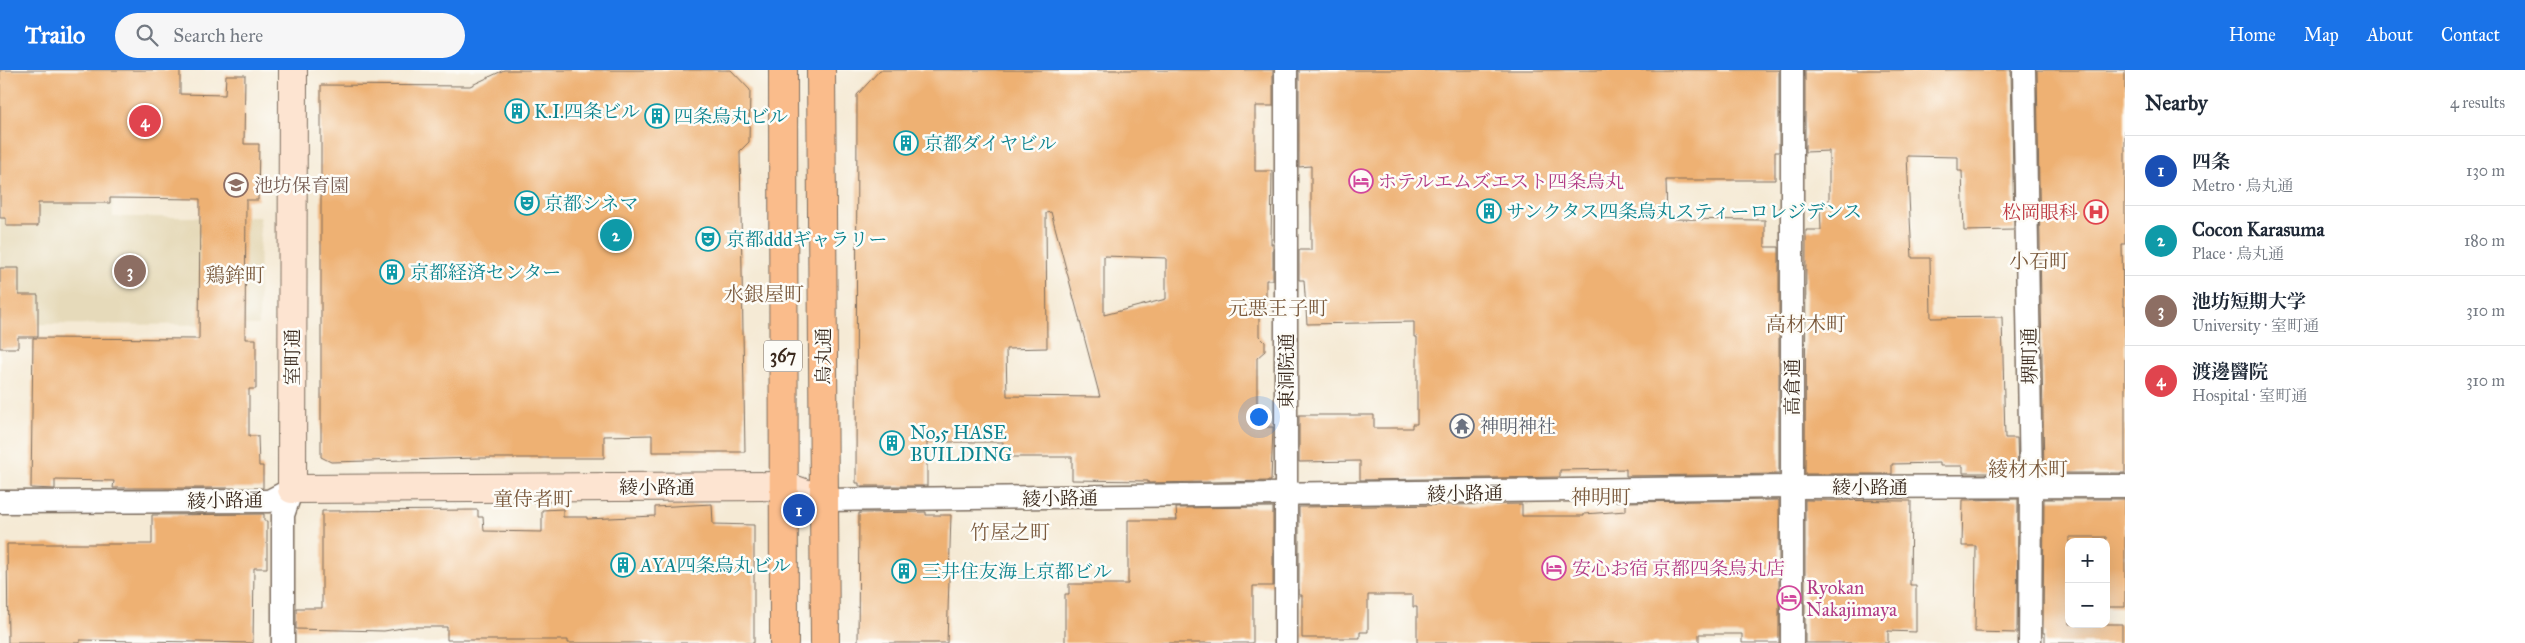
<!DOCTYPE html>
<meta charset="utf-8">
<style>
body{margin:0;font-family:"IM FELL Great Primer","Noto Serif JP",serif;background:#f6f6f7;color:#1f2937}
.controls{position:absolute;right:15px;bottom:15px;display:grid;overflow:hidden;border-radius:10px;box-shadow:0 5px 20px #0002}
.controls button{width:45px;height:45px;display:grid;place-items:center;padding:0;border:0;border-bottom:1px solid #e0e1e3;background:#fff;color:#1f2937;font:25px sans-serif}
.you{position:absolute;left:1258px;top:346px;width:18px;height:18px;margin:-12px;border:4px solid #fff;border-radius:50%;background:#1a73e8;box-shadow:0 0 0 8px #1a73e833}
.badge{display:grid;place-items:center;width:32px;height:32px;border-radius:50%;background:#1a73e8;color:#fff;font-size:16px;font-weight:700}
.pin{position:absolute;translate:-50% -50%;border:2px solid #fff;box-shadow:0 1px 5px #0006}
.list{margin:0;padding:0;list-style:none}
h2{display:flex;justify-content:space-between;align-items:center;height:65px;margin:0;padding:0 20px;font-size:21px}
h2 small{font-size:16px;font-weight:400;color:#747a83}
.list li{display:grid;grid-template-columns:32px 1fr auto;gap:15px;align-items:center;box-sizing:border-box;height:70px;padding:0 20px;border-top:1px solid #e0e1e3}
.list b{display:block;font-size:19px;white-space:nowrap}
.list p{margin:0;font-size:16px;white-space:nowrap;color:#747a83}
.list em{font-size:16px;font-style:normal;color:#747a83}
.icon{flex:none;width:28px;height:28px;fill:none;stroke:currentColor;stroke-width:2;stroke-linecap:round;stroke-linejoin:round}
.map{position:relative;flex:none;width:2125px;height:573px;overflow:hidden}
header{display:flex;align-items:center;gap:30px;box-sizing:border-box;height:70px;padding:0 25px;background:#1a73e8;color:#fff}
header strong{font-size:24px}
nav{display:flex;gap:28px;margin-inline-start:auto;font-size:18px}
.search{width:350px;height:45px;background:#f6f6f7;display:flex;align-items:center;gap:12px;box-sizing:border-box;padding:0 18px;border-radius:28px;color:#747a83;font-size:19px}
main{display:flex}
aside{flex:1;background:#fff}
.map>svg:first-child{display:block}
.built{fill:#e6daba}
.building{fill:#eeb173;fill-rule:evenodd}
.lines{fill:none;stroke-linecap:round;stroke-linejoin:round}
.street-casing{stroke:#7c6d5e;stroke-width:25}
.secondary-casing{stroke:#7c6d5e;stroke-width:30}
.highway-casing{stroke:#7c6d5e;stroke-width:30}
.street{stroke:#fff;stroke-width:22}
.secondary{stroke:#fde4d1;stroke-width:28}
.highway{stroke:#fabc8b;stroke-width:28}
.labels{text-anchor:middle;stroke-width:5;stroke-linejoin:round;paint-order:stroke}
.shield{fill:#fdfcf7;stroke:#75695f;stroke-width:1}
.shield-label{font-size:18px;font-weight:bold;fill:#3b2a1e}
.culture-label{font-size:19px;fill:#0d838f;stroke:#fdfcf7;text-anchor:start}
.hotel-label{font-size:19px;fill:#b23c85;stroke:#fdfcf7;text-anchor:start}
.education-label{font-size:19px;fill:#785e54;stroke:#fdfcf7;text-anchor:start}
.health-label{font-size:19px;fill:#be3a42;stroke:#fdfcf7;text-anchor:end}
.street-label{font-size:19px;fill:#3b2a1e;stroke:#fdfcf7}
.worship-label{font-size:19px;fill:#5b616d;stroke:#fdfcf7;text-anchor:start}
.neighbourhood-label{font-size:20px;fill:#7a593c;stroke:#fdfcf7}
</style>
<header>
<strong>Trailo</strong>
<div class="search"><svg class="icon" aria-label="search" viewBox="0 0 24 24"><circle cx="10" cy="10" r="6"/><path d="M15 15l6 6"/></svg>Search here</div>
<nav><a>Home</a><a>Map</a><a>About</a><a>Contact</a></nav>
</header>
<main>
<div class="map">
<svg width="2125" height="573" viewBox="0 0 2125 573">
<rect width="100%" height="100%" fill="#fdfcf7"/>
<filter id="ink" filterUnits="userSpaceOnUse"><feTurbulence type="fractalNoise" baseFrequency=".02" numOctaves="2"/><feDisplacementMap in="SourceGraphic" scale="10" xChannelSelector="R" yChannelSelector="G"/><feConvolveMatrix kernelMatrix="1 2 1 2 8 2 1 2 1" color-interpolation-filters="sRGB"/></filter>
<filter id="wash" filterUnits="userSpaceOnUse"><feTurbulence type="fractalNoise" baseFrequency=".0096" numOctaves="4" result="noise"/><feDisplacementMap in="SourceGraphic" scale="20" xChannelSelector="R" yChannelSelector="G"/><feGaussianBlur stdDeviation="1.12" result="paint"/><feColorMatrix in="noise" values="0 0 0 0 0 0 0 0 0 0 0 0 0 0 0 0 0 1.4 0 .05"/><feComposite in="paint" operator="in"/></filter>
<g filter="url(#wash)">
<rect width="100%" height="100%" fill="#f5ead5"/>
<!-- built -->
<polygon class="built" points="0,61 112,61 113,147 260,147 259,255 0,254"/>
<g id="blocks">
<!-- building -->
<g class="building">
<polygon points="0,0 180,0 180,24 225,25 226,5 245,5 244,74 259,74 258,130 246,130 245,269 256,269 256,319 249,319 249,366 258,366 259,396 263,396 263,418 113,418 114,411 55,410 55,419 31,418 33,268 199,269 200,129 110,128 110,133 38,133 38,156 6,156 6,148 0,148"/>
<polygon points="504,0 731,0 750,20 749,72 740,81 745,382 652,382 652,365 604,366 604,388 479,388 331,392 321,387 321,15 470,16"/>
<path d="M880,0h393v36h-18v65h17l-1,73h2v36h-7v25h-7v31l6,6v9l-8,7v69h16l-2,54 -123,2v-2l-76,-1v-23h-69v-15h-76v44h-68v-3h-3l1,-388zM1051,142l49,185 -93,-1 -1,-47 41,-1 -1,-135zM1104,186l62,2v41l-62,16z"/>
<polygon points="1299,0 1779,0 1779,82 1775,82 1775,110 1666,110 1667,149 1765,150 1765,177 1779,177 1779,404 1626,406 1626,399 1560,400 1560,407 1360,410 1360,391 1299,392 1299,345 1374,345 1374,358 1412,358 1412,354 1417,354 1417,267 1414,267 1414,252 1307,254 1304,210 1299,210 1299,180 1311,180 1311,96 1299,97"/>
<polygon points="1805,0 2011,0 2014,160 1964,161 1962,101 1958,101 1958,87 1907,86 1912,188 1930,188 1931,248 2002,247 2005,368 2017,368 2018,403 1963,403 1963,396 1940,396 1940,393 1892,394 1892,404 1805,404 1806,160 1821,160 1820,135 1829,135 1829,81 1805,82"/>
<polygon points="2037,0 2125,0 2125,174 2122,174 2123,236 2125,236 2125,403 2044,403"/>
<polygon points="0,198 19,198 19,225 38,225 38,267 18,267 18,278 0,278"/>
<polygon points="2018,429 2017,563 1975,562 1976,476 1962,476 1963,430"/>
<polygon points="2044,429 2125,429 2125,537 2106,537 2106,467 2069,467 2069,554 2122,554 2122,573 2045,573 2045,563 2043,563"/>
<polygon points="1779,430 1779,573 1742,573 1742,564 1699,564 1699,573 1417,573 1417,537 1413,537 1413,525 1368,525 1368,562 1360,562 1360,568 1302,568 1302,525 1299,525 1299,437 1522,434 1522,446 1584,446 1584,444 1626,441 1626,432"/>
<polygon points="1805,430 1911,431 1910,515 1916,515 1916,562 1888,561 1888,573 1805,573"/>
<polygon points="712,434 713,454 754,455 754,573 568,573 568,570 447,570 447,557 409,557 384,561 296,559 296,538 322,538 322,441 478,440 478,447 483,447 484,461 542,462 542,440 563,439 563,447 587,447 587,449 655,446 655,437"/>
<polygon points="1273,437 1273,516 1253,516 1253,573 1065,573 1065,524 1069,524 1069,514 1128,514 1128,450 1177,450 1176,438"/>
<polygon points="926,442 926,445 951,445 947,573 858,573 859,443"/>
<polygon points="264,444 264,451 267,451 267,498 254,498 253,573 80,570 80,573 8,573 7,474 152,474 152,445"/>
</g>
</g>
</g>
<g filter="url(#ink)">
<use href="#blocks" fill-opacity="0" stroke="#7c6d5e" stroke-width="1"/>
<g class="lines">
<!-- street casing -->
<g class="street-casing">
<g id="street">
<polyline points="1286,0 1286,573"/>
<polyline points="1792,0 1792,573"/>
<polyline points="2024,0 2031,416 2030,573"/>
<polyline points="824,430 1792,417 2125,416"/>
<polyline points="0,432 269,431 292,419"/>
<polyline points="283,573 283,445 292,419"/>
</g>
</g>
<!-- secondary casing -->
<g class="secondary-casing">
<polyline id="secondary" points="293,0 292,419 784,416 824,430"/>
</g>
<!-- highway casing -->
<g class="highway-casing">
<g id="highway">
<polyline points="783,0 784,573"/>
<polyline points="821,0 825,573"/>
</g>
</g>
<!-- street -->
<use href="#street" class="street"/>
<!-- secondary -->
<use href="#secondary" class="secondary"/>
<!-- highway -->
<use href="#highway" class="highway"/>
</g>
</g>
<!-- icons -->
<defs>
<g id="building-ring" transform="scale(1.25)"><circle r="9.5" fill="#fdfcf7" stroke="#0f9aa8" stroke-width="1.5"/><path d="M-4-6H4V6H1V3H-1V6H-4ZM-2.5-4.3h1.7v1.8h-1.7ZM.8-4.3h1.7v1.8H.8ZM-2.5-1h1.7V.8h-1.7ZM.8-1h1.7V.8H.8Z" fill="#0f9aa8"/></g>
<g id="hotel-ring" transform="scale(1.25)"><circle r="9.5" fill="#fdfcf7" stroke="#d1479c" stroke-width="1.5"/><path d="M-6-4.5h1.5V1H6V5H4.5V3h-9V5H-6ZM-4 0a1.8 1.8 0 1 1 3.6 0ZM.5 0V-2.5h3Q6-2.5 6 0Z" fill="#d1479c"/></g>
<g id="school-ring" transform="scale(1.25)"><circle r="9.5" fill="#fdfcf7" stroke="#8d6e63" stroke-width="1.5"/><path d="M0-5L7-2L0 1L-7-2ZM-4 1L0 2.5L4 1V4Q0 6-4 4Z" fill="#8d6e63"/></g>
<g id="theatre-ring" transform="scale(1.25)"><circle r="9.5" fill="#fdfcf7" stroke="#0f9aa8" stroke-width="1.5"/><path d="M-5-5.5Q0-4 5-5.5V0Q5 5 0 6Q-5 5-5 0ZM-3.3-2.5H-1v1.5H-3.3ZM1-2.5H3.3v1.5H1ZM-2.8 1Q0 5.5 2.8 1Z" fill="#0f9aa8"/></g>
<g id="hospital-ring" transform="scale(1.25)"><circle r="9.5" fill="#fdfcf7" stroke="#e0444e" stroke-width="1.5"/><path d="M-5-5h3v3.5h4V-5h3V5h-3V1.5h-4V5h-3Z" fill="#e0444e"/></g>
<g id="temple-ring" transform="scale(1.25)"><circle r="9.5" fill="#fdfcf7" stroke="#6b7280" stroke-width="1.5"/><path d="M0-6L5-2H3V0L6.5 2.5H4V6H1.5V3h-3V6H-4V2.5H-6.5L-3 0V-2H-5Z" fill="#6b7280"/></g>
</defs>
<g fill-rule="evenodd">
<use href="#building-ring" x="517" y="41"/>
<use href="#building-ring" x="657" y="46"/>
<use href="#building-ring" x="906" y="73"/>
<use href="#hotel-ring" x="1361" y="111"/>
<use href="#school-ring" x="236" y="115"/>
<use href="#theatre-ring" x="527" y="133"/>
<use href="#building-ring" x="1489" y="141"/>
<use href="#hospital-ring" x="2096" y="142"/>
<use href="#theatre-ring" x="708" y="169"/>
<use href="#building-ring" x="392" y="202"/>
<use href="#temple-ring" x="1462" y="356"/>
<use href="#building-ring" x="892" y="373"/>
<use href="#building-ring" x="623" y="495"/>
<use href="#hotel-ring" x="1554" y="498"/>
<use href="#building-ring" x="904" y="501"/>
<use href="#hotel-ring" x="1789" y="528"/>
</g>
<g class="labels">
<!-- shield labels -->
<rect class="shield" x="764" y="270.5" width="38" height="31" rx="4"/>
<g class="shield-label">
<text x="783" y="292">367</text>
</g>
<!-- culture labels -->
<g class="culture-label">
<text x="534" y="48">K.I.四条ビル</text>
<text x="674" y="53">四条烏丸ビル</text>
<text x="924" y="80">京都ダイヤビル</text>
<text x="544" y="140">京都シネマ</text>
<text x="1506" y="148">サンクタス四条烏丸スティーロレジデンス</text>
<text x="726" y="176">京都dddギャラリー</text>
<text x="410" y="209">京都経済センター</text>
<text x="910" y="369">No,5 HASE<tspan x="910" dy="22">BUILDING</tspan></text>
<text x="640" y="502">AYA四条烏丸ビル</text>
<text x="922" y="508">三井住友海上京都ビル</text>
</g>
<!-- hotel labels -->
<g class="hotel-label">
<text x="1378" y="118">ホテルエムズエスト四条烏丸</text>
<text x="1572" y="505">安心お宿 京都四条烏丸店</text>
<text x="1806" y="524">Ryokan<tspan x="1806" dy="22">Nakajimaya</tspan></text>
</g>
<!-- education labels -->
<g class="education-label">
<text x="254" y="122">池坊保育園</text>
</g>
<!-- health labels -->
<g class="health-label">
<text x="2078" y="149">松岡眼科</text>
</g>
<!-- street labels -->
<g class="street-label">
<text transform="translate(823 286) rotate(-90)" y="7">烏丸通</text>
<text transform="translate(2029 286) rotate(-91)" y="7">堺町通</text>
<text transform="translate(292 287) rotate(-90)" y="7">室町通</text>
<text transform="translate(1286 301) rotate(-90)" y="7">東洞院通</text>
<text transform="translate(1792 317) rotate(-90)" y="7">高倉通</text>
<text x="657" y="424">綾小路通</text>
<text x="1870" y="424">綾小路通</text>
<text transform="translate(1465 423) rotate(-1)" y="7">綾小路通</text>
<text transform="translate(1060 428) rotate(-1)" y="7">綾小路通</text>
<text transform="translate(225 430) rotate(-1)" y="7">綾小路通</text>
</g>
<!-- worship labels -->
<g class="worship-label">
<text x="1480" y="363">神明神社</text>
</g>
<!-- neighbourhood labels -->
<g class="neighbourhood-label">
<text x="2039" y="198">小石町</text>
<text x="235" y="212">鶏鉾町</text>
<text x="764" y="231">水銀屋町</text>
<text x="1278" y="245">元悪王子町</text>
<text x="1806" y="261">高材木町</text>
<text x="2028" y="406">綾材木町</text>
<text x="1601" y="434">神明町</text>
<text x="533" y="436">童侍者町</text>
<text x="1010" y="469">竹屋之町</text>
</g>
</g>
</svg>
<div class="controls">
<button>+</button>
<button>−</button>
</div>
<div class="you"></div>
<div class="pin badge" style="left:799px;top:440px;background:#1a4fb4">1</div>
<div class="pin badge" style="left:616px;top:165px;background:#0f9aa8">2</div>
<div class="pin badge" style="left:130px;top:201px;background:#8d6e63">3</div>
<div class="pin badge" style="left:145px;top:51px;background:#e0444e">4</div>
</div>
<aside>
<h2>Nearby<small>4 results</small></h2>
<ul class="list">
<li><span class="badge" style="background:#1a4fb4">1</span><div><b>四条</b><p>Metro · 烏丸通</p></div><em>130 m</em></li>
<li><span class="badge" style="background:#0f9aa8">2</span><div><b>Cocon Karasuma</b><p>Place · 烏丸通</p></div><em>180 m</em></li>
<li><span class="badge" style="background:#8d6e63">3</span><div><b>池坊短期大学</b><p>University · 室町通</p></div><em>310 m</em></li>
<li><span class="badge" style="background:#e0444e">4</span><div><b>渡邊醫院</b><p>Hospital · 室町通</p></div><em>310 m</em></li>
</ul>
</aside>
</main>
